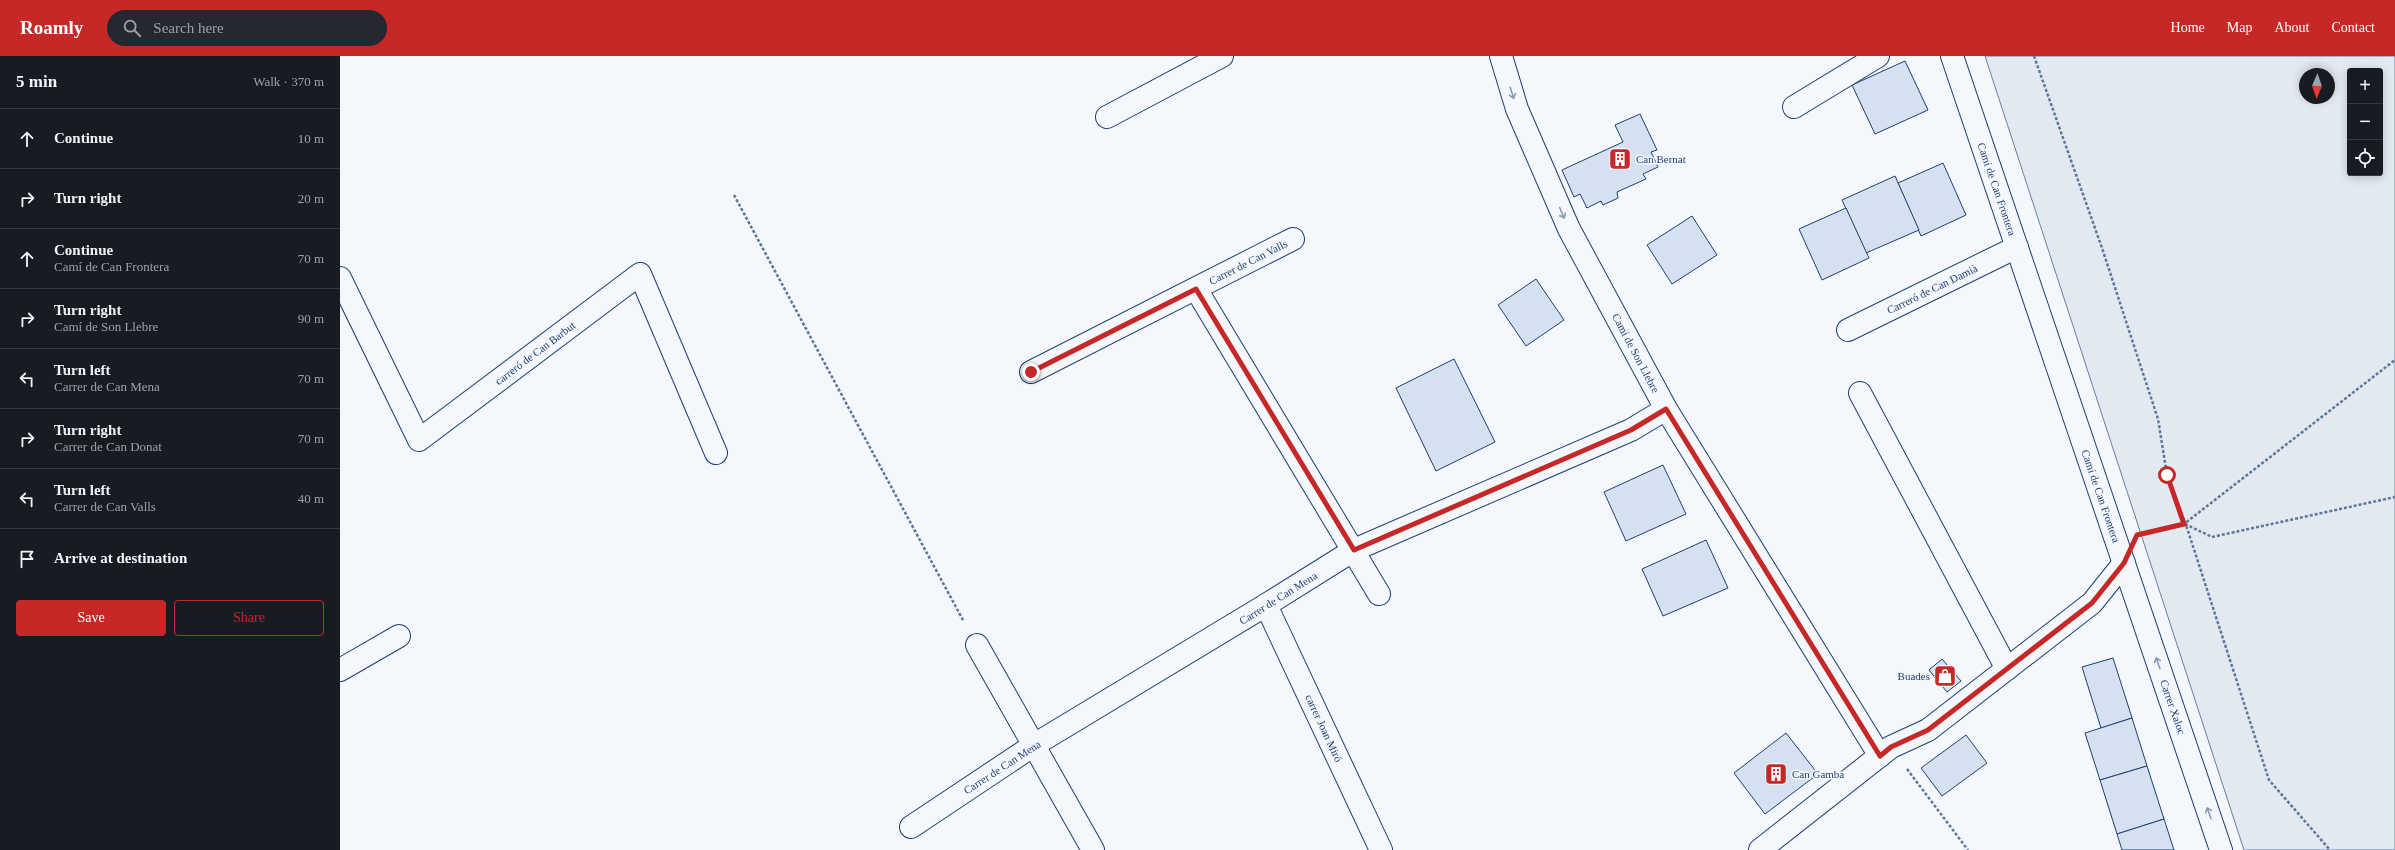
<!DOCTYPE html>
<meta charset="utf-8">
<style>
body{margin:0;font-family:Georgia,serif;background:#242831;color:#f1f3f6}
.controls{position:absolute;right:12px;top:12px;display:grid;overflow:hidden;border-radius:4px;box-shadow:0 2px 10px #0003}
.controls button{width:36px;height:36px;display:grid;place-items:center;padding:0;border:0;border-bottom:1px solid #363941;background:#171b24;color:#f1f3f6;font:20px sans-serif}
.compass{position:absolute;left:1959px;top:12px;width:36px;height:36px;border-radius:50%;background:#171b24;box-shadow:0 2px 10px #0003;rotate:182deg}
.stop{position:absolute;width:12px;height:12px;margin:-9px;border:3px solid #c62828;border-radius:50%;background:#fff}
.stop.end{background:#c62828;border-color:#fff;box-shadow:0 1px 4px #0008}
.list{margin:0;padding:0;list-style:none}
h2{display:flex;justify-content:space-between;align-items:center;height:52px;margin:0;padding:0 16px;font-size:17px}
h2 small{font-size:13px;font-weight:400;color:#9ea1a6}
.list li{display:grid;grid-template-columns:26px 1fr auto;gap:12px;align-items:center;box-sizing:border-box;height:60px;padding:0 16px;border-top:1px solid #363941}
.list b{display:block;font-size:15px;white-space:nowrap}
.list p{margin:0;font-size:13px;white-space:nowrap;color:#9ea1a6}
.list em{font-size:13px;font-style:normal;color:#9ea1a6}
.actions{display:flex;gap:8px;padding:12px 16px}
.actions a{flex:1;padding:9px 0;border:1px solid #c62828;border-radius:4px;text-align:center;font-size:14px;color:#c62828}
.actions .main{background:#c62828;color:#fff}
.icon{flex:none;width:22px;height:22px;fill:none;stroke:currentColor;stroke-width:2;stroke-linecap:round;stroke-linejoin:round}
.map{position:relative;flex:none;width:2055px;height:794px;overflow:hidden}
header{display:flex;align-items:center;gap:24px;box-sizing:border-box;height:56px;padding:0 20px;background:#c62828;color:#fff}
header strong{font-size:19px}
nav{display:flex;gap:22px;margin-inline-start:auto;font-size:14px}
.search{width:280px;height:36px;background:#242831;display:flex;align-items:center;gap:10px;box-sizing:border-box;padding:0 14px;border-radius:22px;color:#9ea1a6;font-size:15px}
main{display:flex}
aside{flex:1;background:#171b24}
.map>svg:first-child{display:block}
.green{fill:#e3e9f0;stroke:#687fa3;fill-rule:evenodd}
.building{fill:#d5e0f0;stroke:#1d3f73}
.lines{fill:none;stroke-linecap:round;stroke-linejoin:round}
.minor-casing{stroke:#1d3f73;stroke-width:24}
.path{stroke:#5e769c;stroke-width:2.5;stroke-dasharray:3 2;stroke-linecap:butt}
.minor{stroke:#f4f7fb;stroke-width:22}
.oneway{stroke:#889bb7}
.route{stroke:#c62828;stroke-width:5}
.labels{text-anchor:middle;stroke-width:3;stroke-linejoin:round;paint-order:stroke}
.poi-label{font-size:11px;fill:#1d3f73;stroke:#f4f7fb;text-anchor:start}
.street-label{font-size:11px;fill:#1d3f73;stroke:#f4f7fb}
</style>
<header>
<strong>Roamly</strong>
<div class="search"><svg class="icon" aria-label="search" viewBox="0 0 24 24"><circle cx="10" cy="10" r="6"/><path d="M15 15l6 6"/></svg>Search here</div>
<nav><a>Home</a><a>Map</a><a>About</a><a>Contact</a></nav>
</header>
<main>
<aside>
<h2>5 min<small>Walk · 370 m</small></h2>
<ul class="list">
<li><svg class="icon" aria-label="ahead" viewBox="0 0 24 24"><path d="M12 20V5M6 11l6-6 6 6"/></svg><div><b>Continue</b></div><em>10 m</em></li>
<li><svg class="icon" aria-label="right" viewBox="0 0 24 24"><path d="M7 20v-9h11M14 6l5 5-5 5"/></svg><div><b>Turn right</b></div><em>20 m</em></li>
<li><svg class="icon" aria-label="ahead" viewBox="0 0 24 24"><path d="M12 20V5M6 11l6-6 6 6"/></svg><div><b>Continue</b><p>Camí de Can Frontera</p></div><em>70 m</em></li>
<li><svg class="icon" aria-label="right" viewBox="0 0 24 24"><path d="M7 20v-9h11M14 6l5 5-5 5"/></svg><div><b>Turn right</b><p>Camí de Son Llebre</p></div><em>90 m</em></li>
<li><svg class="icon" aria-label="left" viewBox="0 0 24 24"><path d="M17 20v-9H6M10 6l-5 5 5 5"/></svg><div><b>Turn left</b><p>Carrer de Can Mena</p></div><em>70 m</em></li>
<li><svg class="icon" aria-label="right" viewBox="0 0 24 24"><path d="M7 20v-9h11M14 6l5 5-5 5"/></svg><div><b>Turn right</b><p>Carrer de Can Donat</p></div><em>70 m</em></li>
<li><svg class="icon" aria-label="left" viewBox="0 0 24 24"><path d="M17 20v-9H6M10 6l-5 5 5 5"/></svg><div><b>Turn left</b><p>Carrer de Can Valls</p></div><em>40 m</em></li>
<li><svg class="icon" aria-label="arrive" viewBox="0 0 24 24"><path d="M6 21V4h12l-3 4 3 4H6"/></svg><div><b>Arrive at destination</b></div></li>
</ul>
<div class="actions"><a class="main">Save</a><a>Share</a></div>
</aside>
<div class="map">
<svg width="2055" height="794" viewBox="0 0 2055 794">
<rect width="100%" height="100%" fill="#f4f7fb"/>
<!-- green -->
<path class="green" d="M1645,0h410v794h-151zM2010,15h30v102h-30zM1965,18h24v24h-24z"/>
<!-- building -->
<g class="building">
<polygon points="1565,5 1588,54 1535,78 1512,29"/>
<polygon points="1300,58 1317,94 1311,96 1318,111 1303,118 1306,123 1277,136 1278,142 1263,149 1261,145 1247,152 1240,138 1234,141 1222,114 1283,86 1275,69"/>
<polygon points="1603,107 1626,159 1581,180 1558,127"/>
<polygon points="1555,120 1579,174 1526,197 1502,144"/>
<polygon points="1506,152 1529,202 1482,224 1459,173"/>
<polygon points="1352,160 1377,199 1332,228 1307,189"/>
<polygon points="1196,223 1224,264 1186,290 1158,249"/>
<polygon points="1114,303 1155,386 1096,415 1056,332"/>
<polygon points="1323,409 1346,458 1286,485 1264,436"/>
<polygon points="1366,484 1388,532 1323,560 1302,513"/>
<polygon points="1773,602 1792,662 1761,672 1742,611"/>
<polygon points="1602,603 1621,625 1607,636 1589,614"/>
<polygon points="1792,662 1807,710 1760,724 1745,677"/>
<polygon points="1446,677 1478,718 1425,758 1394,717"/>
<polygon points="1626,679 1647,707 1602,740 1581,712"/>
<polygon points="1807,710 1824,763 1777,778 1760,724"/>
<polygon points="1824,763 1834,794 1782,794 1777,778"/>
</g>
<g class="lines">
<!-- minor casing -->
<g class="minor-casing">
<g id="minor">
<polyline points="1161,0 1177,53 1229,173 1326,353 1540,700"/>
<polyline points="1612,0 1881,794"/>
<polyline points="1454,51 1538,0"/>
<polyline points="767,61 882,0"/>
<polyline points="0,222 79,384 300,218 376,397"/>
<polyline points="856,233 1039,538"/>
<polyline points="1508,274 1677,191"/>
<polyline points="691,316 953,183"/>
<polyline points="1520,337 1667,613"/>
<polyline points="926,549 1041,794"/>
<polyline points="637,589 753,794"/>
<polyline points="0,614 59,580"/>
<polyline points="571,771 694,689 926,549 1014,494 1291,374 1326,353"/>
<polyline points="1420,794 1551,691 1588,674 1752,547 1784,507"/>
</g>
</g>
<!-- path -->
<g class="path">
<polyline points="1694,0 1762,192 1818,363 1827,419 1848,475 1929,724 1990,794"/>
<polyline points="394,139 624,566"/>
<polyline points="1845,468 1872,481 2055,441"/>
<polyline points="1803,477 1844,468 2055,304"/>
<polyline points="1567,713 1628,794"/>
</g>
<!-- minor -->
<use href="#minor" class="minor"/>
</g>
<!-- one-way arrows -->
<defs><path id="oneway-shaft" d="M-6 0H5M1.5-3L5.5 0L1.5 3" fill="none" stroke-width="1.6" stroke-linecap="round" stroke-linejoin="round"/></defs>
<g class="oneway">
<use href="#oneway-shaft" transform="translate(1172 37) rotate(73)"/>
<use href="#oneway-shaft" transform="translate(1222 157) rotate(67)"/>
<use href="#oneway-shaft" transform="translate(1818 607) rotate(-109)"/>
<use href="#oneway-shaft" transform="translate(1869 757) rotate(-109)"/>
</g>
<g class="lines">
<!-- route -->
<polyline class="route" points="691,316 856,233 1014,494 1291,374 1326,353 1540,700 1551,691 1588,674 1752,547 1784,507 1797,479 1844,468 1827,419"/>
</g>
<!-- icons -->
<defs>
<g id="building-square" transform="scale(1.15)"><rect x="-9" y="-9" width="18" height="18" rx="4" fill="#c62828" stroke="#f4f7fb"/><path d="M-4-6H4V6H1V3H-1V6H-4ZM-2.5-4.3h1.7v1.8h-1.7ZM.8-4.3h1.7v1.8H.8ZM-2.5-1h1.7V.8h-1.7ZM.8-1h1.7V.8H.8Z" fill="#fff"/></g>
<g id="shop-square" transform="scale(1.15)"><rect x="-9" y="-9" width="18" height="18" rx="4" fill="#c62828" stroke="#f4f7fb"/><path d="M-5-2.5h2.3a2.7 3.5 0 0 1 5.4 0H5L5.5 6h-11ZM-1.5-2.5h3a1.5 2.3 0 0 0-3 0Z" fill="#fff"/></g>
</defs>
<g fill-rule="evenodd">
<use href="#building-square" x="1280" y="103"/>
<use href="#shop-square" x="1605" y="620"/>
<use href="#building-square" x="1436" y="718"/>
</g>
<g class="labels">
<!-- poi labels -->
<g class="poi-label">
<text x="1296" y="107">Can Bernat</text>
<text x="1590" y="624" text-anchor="end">Buades</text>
<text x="1452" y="722">Can Gamba</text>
</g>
<!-- street labels -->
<g class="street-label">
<text transform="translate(1657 133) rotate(71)" y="4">Camí de Can Frontera</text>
<text transform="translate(908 206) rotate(-27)" y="4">Carrer de Can Valls</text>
<text transform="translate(1592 233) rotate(-26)" y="4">Carreró de Can Damià</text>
<text transform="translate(195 297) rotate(-37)" y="4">carreró de Can Barbut</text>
<text transform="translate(1296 297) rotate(62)" y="4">Camí de Son Llebre</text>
<text transform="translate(1761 440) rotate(71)" y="4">Camí de Can Frontera</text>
<text transform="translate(938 542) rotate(-32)" y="4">Carrer de Can Mena</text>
<text transform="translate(1833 651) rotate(71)" y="4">Carrer Xaloc</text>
<text transform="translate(984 672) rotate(65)" y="4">carrer Joan Miró</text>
<text transform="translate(662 711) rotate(-33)" y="4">Carrer de Can Mena</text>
</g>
</g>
</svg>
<div class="controls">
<button>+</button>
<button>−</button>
<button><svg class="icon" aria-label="locate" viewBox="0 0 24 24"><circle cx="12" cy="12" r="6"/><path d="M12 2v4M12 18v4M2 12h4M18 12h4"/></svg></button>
</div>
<svg class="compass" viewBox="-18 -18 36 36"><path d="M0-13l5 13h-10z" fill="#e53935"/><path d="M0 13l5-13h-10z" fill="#9ea1a6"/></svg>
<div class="stop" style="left:1827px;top:419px"></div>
<div class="stop end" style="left:691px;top:316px"></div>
</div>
</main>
